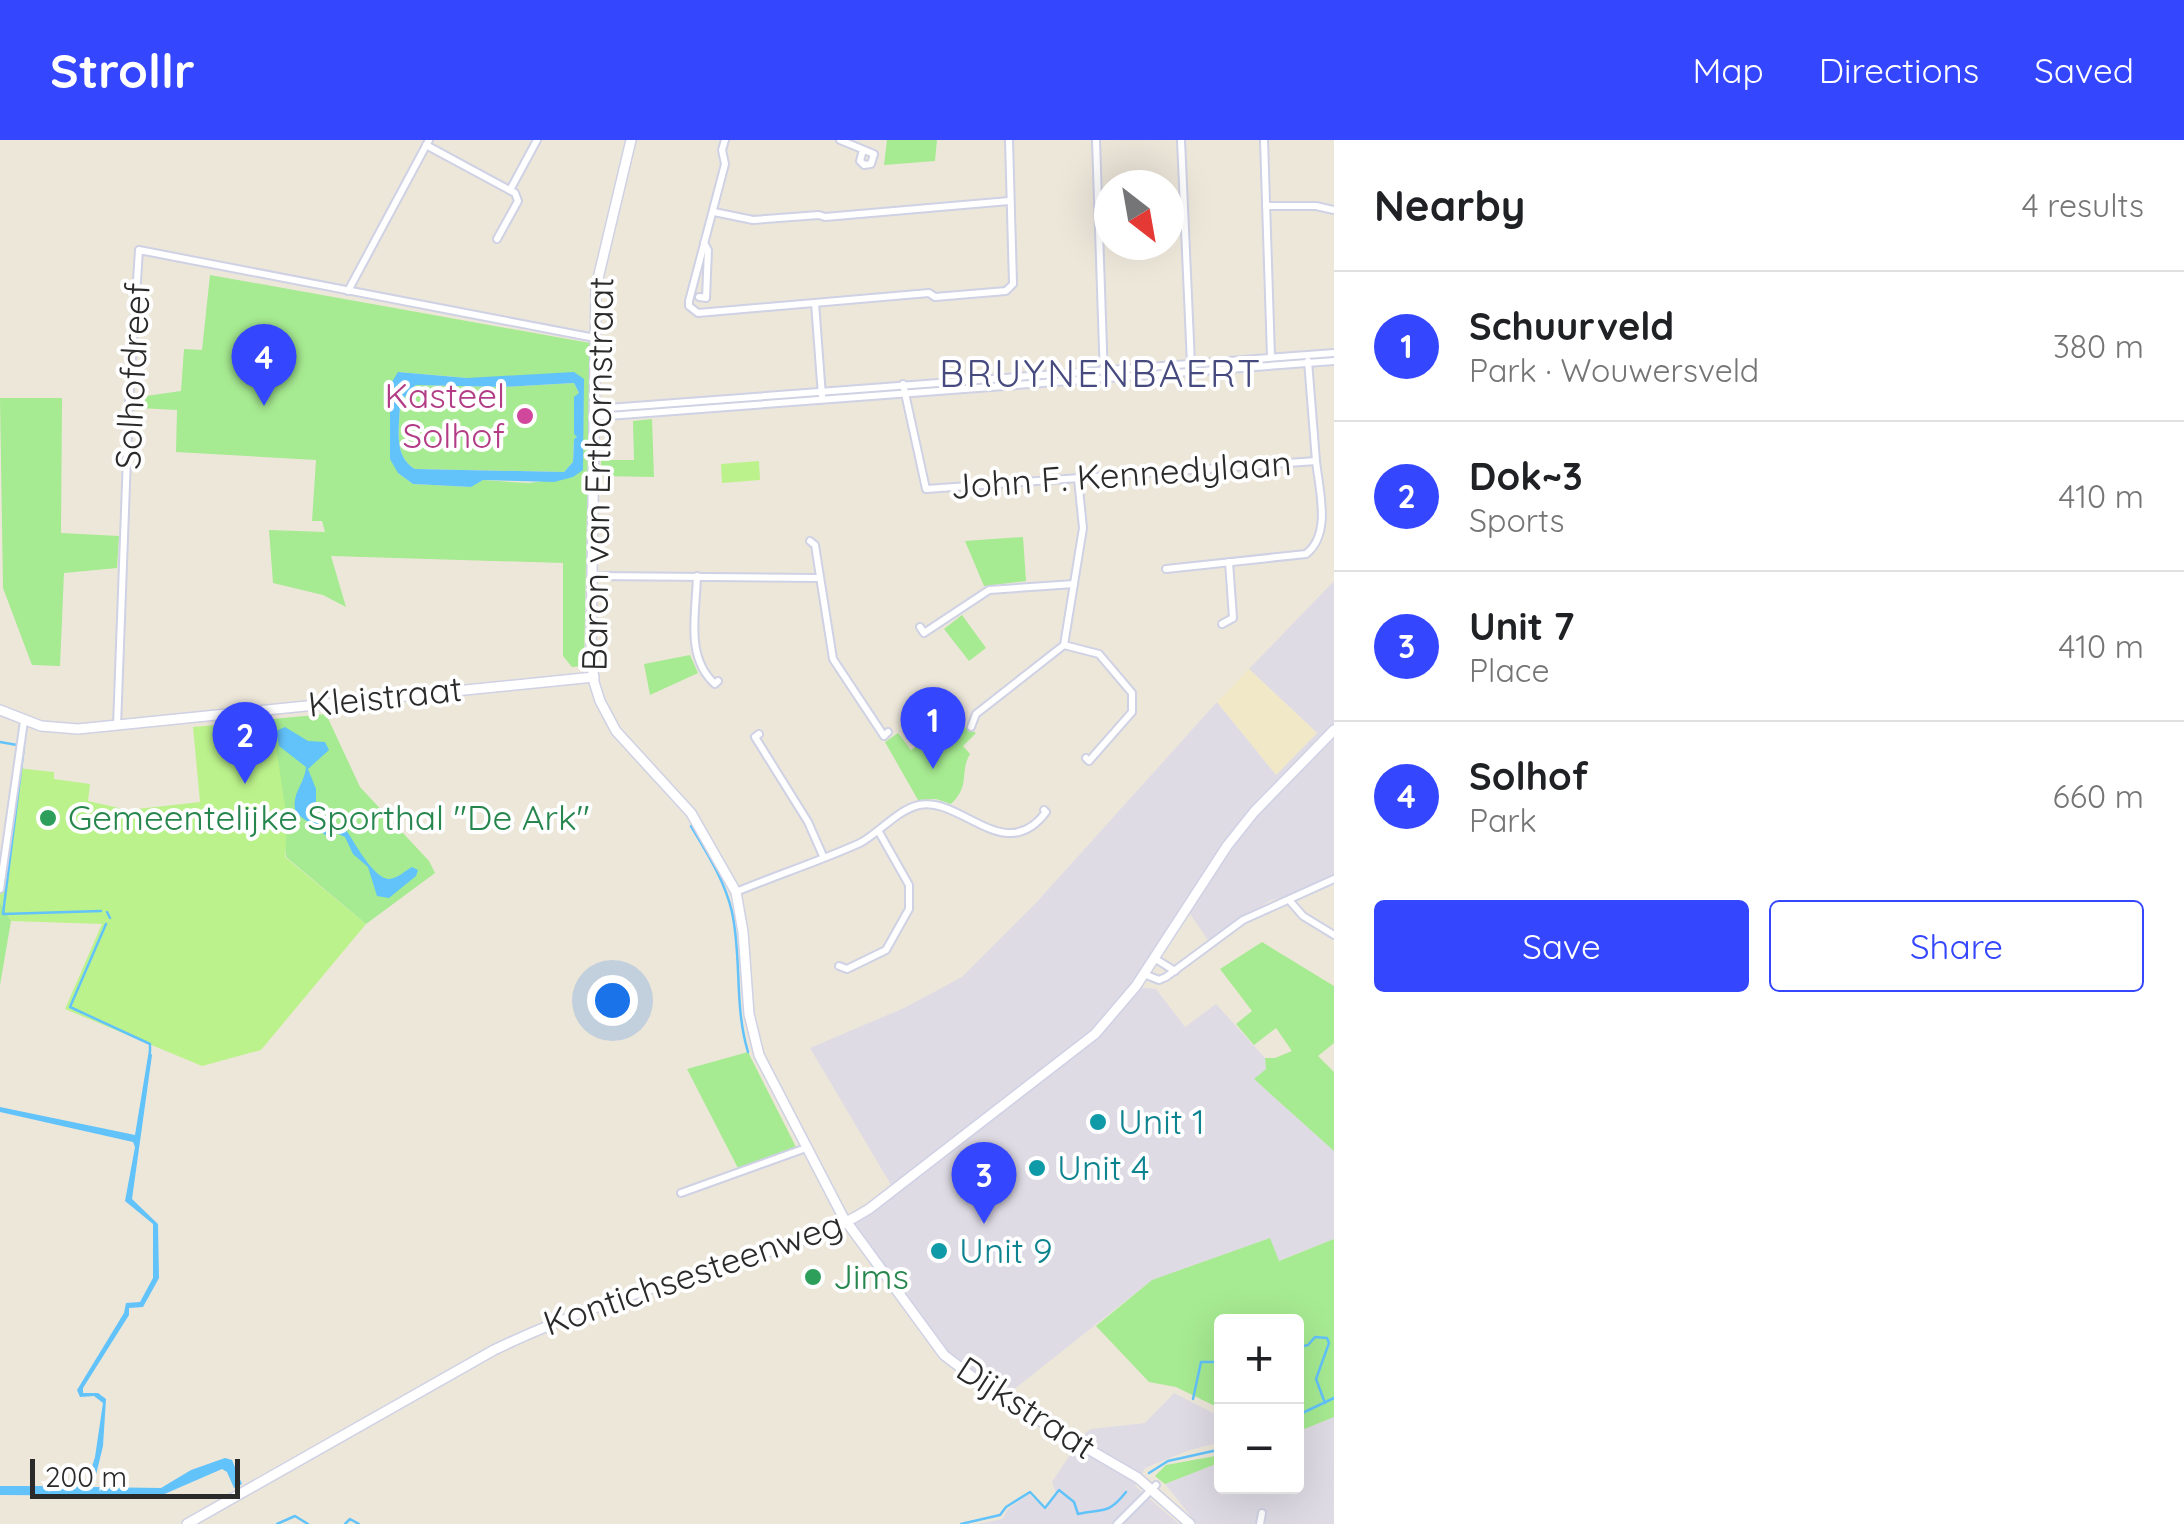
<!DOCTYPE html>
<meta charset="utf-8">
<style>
body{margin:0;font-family:Quicksand,sans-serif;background:#f2f2f2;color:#202124}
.controls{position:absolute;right:30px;bottom:30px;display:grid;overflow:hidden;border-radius:10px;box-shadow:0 10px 40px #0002}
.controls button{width:90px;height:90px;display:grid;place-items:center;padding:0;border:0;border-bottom:2px solid #e0e0e0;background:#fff;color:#202124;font:50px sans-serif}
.compass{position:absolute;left:1094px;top:30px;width:90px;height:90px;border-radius:50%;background:#fff;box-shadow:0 10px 40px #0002;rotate:149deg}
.scale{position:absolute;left:30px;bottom:25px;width:210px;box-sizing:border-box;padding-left:10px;border:5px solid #2a2a2a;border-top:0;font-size:28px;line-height:35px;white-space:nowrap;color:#2a2a2a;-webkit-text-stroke:8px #fff;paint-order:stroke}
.you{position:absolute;left:612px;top:860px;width:35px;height:35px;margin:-25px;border:8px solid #fff;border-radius:50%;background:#1a73e8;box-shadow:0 0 0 15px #1a73e833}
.badge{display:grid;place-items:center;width:65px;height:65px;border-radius:50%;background:#3546ff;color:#fff;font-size:32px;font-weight:700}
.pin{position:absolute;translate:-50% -82px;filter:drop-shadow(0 2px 5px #0008)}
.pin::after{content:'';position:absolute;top:52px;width:35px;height:30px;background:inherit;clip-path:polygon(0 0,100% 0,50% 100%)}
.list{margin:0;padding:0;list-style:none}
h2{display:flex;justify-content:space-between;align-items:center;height:130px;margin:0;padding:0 40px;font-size:42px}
h2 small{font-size:32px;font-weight:400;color:#757577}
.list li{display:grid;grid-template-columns:65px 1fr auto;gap:30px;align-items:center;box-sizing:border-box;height:150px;padding:0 40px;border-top:2px solid #e0e0e0}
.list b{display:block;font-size:38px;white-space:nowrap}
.list p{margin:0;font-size:32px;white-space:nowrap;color:#757577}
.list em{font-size:32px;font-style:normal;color:#757577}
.actions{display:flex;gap:20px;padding:30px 40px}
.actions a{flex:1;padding:22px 0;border:2px solid #3546ff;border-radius:10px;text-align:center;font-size:35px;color:#3546ff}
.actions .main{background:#3546ff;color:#fff}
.map{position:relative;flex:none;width:1334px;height:1384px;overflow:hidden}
header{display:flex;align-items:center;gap:60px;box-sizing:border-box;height:140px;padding:0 50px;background:#3546ff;color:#fff}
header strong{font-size:48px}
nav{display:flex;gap:55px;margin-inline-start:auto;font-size:35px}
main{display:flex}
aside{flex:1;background:#fff}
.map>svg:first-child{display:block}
.industrial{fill:#dfdbe5}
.education{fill:#f1e8c7}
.green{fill:#a6ea91;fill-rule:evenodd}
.pitch{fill:#bcf28b}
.water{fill:#62c2fa;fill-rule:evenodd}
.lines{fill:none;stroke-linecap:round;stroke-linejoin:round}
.stream{stroke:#62c2fa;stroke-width:2.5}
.minor-casing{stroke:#cfd1e4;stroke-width:10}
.tertiary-casing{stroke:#cfd1e4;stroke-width:12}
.minor{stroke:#fff;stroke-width:6}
.tertiary{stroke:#fff;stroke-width:9}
.hotel-dot{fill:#d1479c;stroke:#fff;stroke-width:4}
.leisure-dot{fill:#2e9e5b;stroke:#fff;stroke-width:4}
.culture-dot{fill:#0f9aa8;stroke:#fff;stroke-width:4}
.labels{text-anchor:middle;stroke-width:8;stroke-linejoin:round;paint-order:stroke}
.street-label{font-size:35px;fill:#2a2a2a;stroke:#fff}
.hotel-label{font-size:35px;fill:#b23c85;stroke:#fff;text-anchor:end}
.leisure-label{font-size:35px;fill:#27864d;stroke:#fff;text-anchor:start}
.culture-label{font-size:35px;fill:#0d838f;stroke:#fff;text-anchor:start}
.neighbourhood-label{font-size:38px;letter-spacing:2.5px;fill:#464a7f;stroke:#fff}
</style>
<header>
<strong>Strollr</strong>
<nav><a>Map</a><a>Directions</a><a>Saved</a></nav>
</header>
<main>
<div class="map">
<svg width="1334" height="1384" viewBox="0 0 1334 1384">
<rect width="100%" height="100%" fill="#ede7da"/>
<!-- industrial -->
<g class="industrial">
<polygon points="1334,441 1334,734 1288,756 1271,760 1208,800 1188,771 1137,847 1156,849 1185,887 1216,864 1265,918 1266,929 1254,939 1334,1011 1334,1099 1278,1121 1270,1098 1152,1140 1008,1254 944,1215 847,1083 894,1050 810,908 904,868 962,837 1035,764 1217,562 1276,634 1317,593 1249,529"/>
<polygon points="1174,1253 1217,1275 1221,1288 1221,1302 1190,1310 1145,1328 1135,1346 1179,1384 977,1384 1002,1379 1008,1369 1029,1354 1046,1370 1056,1353 1052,1342 1083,1295 1091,1289 1145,1283"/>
<polygon points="1334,1277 1334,1384 1197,1384 1165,1344 1221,1322 1222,1346 1296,1346 1297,1292"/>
</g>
<!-- education -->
<polygon class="education" points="1249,529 1317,593 1276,635 1217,562"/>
<!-- green -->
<g class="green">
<polygon points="887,0 937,0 935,21 884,25"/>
<path d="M210,135l380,68 -6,323 -12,1 -9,-11v-93l-232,-7 15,51 -23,-12 -50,-12 -4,-53 56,2 -3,-11h-10l4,-61 -140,-8 1,-42 -38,-2v-11l42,-6 3,-42 18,1zM398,232l69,6 117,1 -11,98 -44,6 -46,-3 -12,7 -58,-3 -15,-11z"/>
<path d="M574,243l5,10 -2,44 -3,3 -1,22 -9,10 -149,-3c-23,-13 -15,-44 -15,-68l16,-16 87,2z"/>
<polygon points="0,258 62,258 61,393 119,396 117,428 64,433 60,526 32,525 3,448"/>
<polygon points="652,279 654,337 601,336 601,320 634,320 633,281"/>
<polygon points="1023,397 1026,441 984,446 965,401"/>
<polygon points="962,475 986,508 969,521 944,489"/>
<polygon points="690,515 698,533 650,555 644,524"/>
<polygon points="326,574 360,647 429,721 435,733 366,784 286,717 273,579"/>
<path d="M948,584h11l17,9 -13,13 7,8c-11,19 1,31 -19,50l-15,-5 -18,1 -33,-58 13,-9 13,17z"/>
<polygon points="0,762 11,781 0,845"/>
<polygon points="1262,802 1334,846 1334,903 1318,916 1334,932 1334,1011 1254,939 1266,929 1265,918 1275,918 1292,911 1276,888 1254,905 1236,884 1252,871 1220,829"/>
<polygon points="748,912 798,1011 740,1032 687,929"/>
<polygon points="1270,1098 1279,1121 1334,1099 1334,1277 1297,1292 1296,1182 1222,1182 1221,1269 1176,1247 1149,1242 1096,1186 1152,1140"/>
<polygon points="1221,1315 1221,1322 1165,1344 1155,1336 1166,1325"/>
</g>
<!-- pitch -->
<g class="pitch">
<polygon points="759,321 760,340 722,343 721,324"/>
<polygon points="272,580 287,680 285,717 366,784 261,910 202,926 65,869 102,784 11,781 0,762 0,749 17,628 54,632 54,639 90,644 88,661 128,670 200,662 193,587"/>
</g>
<!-- water -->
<g class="water">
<path d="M398,232l69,6 107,-6 10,7 -1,91 -10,7 -19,5 -71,-2 -12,7 -58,-3 -15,-11 -8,-14v-74zM574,243l5,10 -5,4v37l3,3 -3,2 -1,23 -9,10 -149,-3c-23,-13 -15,-44 -15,-67l16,-17 87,2z"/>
<path d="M285,587l23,14 17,1 4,8 -21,19 8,20v27l7,9 21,2c9,12 29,52 45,52 8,0 17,-9 23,-12l6,3 -2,6 -27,22 -12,-2 -9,-29 -15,-13 -8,-17 -11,-5 -6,5 -32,-24c-6,-19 9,-29 10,-46l-27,-21 -3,-15z"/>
<polygon points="149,910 152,915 132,1059 158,1084 159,1138 143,1167 129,1168 129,1175 83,1248 83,1253 98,1253 106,1259 103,1306 93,1347 161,1348 191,1330 225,1318 232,1320 242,1344 234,1348 227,1332 222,1329 160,1356 0,1355 0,1346 86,1346 95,1317 103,1263 94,1256 80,1257 77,1250 124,1173 126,1163 140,1162 153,1138 153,1084 125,1061 135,1007 133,1002 0,972 0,967 135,995"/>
</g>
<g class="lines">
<!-- stream -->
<g class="stream">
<polyline points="0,602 17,605"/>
<polyline points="24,606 3,774 101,771"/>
<path d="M691,686c16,27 34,55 41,86 10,46 2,94 16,140"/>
<polyline points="107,772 110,778"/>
<polyline points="106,784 70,867 150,904 150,912"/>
<polyline points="1296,1208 1308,1205 1315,1197 1327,1198 1329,1203 1316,1239 1325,1263"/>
<polyline points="1193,1259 1201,1222 1216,1222 1222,1226"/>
<polyline points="1296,1276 1334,1258"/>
<polyline points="1149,1333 1168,1321 1222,1309"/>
<polyline points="277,1384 295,1376 308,1384"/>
<polyline points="345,1384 350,1379 359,1384"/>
<path d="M961,1384l39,-9 6,-8 24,-15 15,16 14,-18 15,12 4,12c25,-6 29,2 48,-22"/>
</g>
<!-- minor casing -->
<g class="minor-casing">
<g id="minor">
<polyline points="725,0 722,10 725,24 689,161 689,166 698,173 929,153 935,157 1006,151 1013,144 1009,0"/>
<polyline points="840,0 874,14 871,24 864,25 860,21 863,10"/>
<polyline points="1096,0 1104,239"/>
<polyline points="1181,0 1191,224"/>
<polyline points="1264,0 1271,217"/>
<polyline points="426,5 515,53 518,61 497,99"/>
<polyline points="510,50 537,0"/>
<polyline points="1266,66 1316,66 1334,70"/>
<polyline points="714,72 753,80 819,75 825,77 1009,61"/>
<polyline points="348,151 429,0"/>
<polyline points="699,157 706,158 708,110 704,103"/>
<polyline points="815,163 822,256"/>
<polyline points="903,244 926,349 1316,321 1308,221"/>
<polyline points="595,269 1334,213"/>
<polyline points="595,277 1334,221"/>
<polyline points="810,401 815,405 833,519 884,596 888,592"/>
<path d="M1166,429l140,-15c26,-20 13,-64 10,-93"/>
<polyline points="595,436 818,438"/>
<path d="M697,436c-1,38 -12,81 18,108l3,-3"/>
<polyline points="1222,484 1233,478 1229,422"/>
<polyline points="920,487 924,493 989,450 1074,444"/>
<polyline points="1064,505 1099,514 1132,553 1132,572 1089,621 1086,618"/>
<polyline points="117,586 129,263 139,110 595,198"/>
<polyline points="971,587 976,574 1064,505 1083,388 1078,339"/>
<polyline points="759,594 755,597 808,682 823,716"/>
<polyline points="0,749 24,581"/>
<path d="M736,752c41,-17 84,-31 124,-49 19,-10 37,-33 59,-38 42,-9 86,62 127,7l-2,-2"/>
<polyline points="1289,760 1303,776 1334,795"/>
<polyline points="1154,818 1175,831"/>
<polyline points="839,826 847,829 886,810 909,769 909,745 879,692"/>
<polyline points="1144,834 1159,840 1166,837 1243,780 1334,739"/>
<polyline points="681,1053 806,1008"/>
<polyline points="1117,1384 1156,1345"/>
<polyline points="1260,1384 1262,1373"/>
</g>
</g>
<!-- tertiary casing -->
<g class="tertiary-casing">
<g id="tertiary">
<polyline points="631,0 596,147 591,510 594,542 600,561 616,591 691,673 736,752 743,792 749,874 759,915 843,1077 944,1215 999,1257 1138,1338 1190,1384"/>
<polyline points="0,570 41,586 78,589 594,537"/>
<path d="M187,1384l307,-174c72,-35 148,-59 224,-83 52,-16 105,-29 151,-58l226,-175 41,-48 91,-140 27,-34 80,-82"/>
</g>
</g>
<!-- minor -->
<use href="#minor" class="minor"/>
<!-- tertiary -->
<use href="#tertiary" class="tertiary"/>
</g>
<!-- markers -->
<circle class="hotel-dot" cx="525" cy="276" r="10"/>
<g class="leisure-dot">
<circle cx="48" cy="678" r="10"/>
<circle cx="813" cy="1137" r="10"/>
</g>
<g class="culture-dot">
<circle cx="1098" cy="982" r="10"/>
<circle cx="1037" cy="1028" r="10"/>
<circle cx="939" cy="1111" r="10"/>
</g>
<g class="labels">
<!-- street labels -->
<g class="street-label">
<text transform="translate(133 236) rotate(-87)" y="12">Solhofdreef</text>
<text transform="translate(598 334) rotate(-89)" y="12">Baron van Ertbornstraat</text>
<text transform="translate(1121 335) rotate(-4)" y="12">John F. Kennedylaan</text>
<text transform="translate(385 557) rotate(-6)" y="12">Kleistraat</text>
<text transform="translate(693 1134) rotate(-19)" y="12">Kontichsesteenweg</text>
<text transform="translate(1026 1268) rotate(33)" y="12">Dijkstraat</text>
</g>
<!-- hotel labels -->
<g class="hotel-label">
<text x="505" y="268">Kasteel<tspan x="505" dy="40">Solhof</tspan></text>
</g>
<!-- leisure labels -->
<g class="leisure-label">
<text x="68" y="690">Gemeentelijke Sporthal "De Ark"</text>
<text x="833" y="1149">Jims</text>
</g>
<!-- culture labels -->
<g class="culture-label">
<text x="1118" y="994">Unit 1</text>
<text x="1057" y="1040">Unit 4</text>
<text x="959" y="1123">Unit 9</text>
</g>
<!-- neighbourhood labels -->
<g class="neighbourhood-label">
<text x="1101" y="247">BRUYNENBAERT</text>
</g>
</g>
</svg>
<div class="controls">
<button>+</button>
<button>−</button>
</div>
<svg class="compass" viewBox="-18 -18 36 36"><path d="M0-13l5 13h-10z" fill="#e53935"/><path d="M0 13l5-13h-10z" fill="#757577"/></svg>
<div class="scale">200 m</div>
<div class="you"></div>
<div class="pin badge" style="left:933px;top:629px">1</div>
<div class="pin badge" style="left:245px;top:644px">2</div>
<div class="pin badge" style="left:984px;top:1084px">3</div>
<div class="pin badge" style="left:264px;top:266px">4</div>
</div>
<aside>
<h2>Nearby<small>4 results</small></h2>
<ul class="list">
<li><span class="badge">1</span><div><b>Schuurveld</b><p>Park · Wouwersveld</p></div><em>380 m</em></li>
<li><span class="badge">2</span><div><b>Dok~3</b><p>Sports</p></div><em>410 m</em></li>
<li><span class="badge">3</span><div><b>Unit 7</b><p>Place</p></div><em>410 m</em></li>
<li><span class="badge">4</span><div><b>Solhof</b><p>Park</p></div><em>660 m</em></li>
</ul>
<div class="actions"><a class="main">Save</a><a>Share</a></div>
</aside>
</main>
